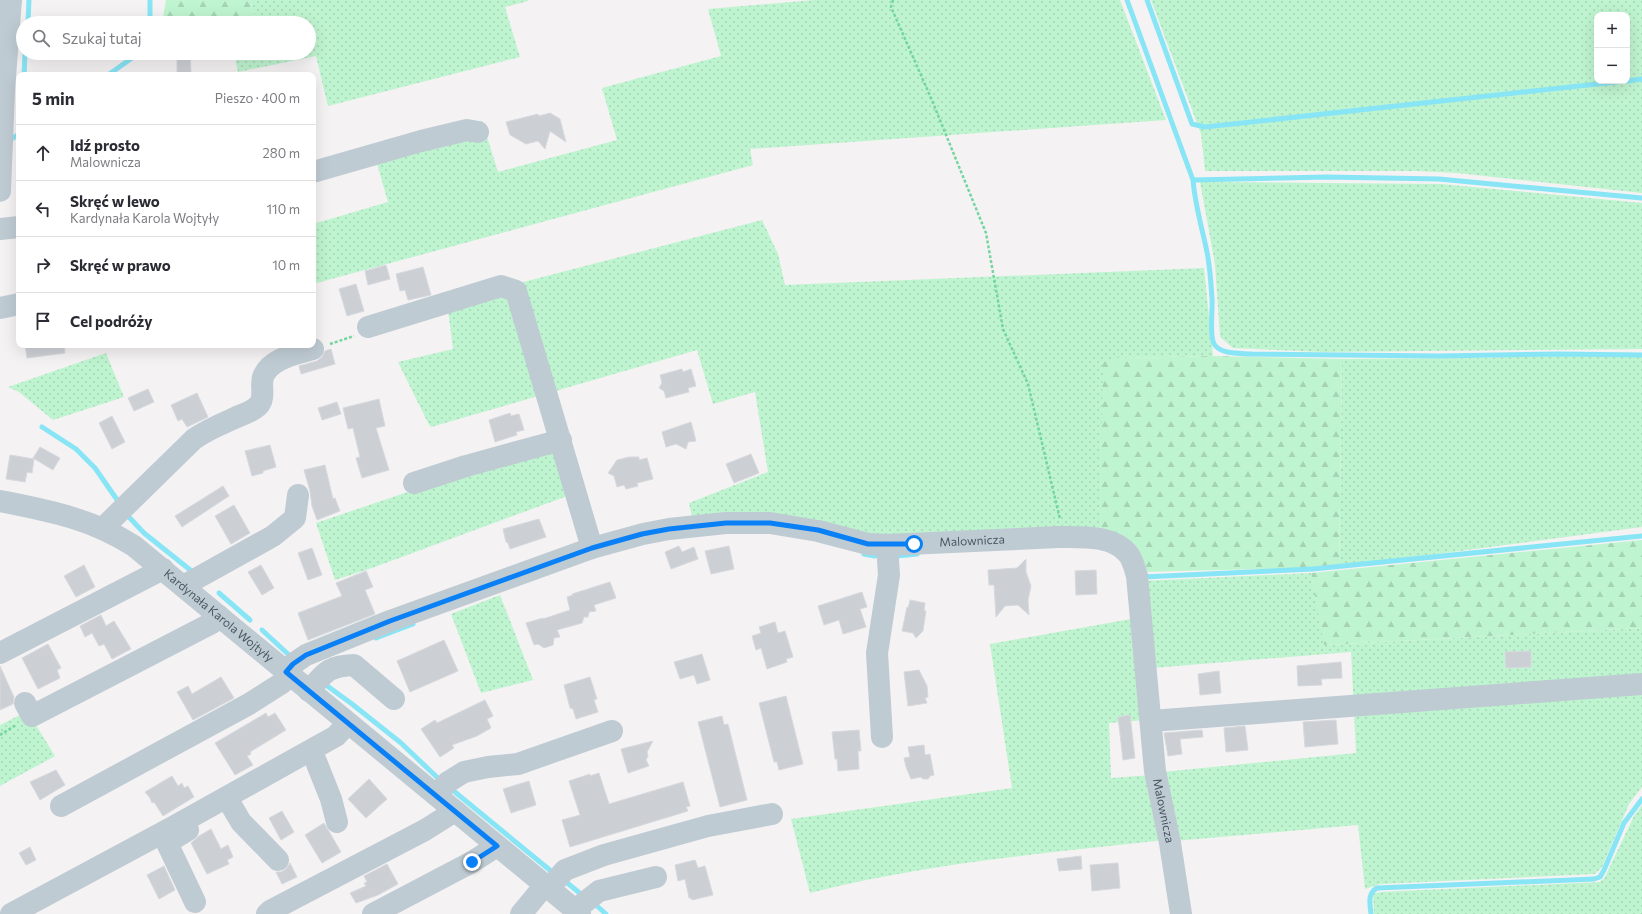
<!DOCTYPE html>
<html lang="pl">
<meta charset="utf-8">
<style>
body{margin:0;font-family:Commissioner,sans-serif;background:#f7f7f7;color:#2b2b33}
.controls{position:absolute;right:12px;top:12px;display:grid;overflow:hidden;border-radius:8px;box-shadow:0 4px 16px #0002}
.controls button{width:36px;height:36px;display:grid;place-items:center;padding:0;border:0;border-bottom:1px solid #e1e1e2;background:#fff;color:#2b2b33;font:20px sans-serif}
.stop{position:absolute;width:12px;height:12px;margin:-9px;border:3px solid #0a80f7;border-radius:50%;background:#fff}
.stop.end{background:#0a80f7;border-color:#fff;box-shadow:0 1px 4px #0008}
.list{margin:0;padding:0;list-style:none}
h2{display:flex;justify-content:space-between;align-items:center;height:52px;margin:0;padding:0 16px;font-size:17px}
h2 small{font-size:13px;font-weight:400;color:#7c7c81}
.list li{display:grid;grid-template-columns:26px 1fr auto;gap:12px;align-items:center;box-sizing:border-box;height:56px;padding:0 16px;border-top:1px solid #e1e1e2}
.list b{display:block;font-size:15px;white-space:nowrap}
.list p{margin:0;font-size:13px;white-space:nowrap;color:#7c7c81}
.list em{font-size:13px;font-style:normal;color:#7c7c81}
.icon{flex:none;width:22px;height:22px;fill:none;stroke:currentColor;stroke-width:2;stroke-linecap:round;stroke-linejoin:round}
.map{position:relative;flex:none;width:1642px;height:914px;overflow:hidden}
.search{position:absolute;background:#fff;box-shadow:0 4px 16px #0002;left:16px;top:16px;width:300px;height:44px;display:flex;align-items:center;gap:10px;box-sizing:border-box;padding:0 14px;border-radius:22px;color:#7c7c81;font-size:15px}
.panel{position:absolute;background:#fff;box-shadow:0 4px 16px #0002;left:16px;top:72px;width:300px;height:276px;border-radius:8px}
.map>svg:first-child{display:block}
.grass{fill:url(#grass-dots);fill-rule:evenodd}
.forest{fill:url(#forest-firs)}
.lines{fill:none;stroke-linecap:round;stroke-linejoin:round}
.stream{stroke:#88e5f5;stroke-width:5}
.building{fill:#ccd0d5;stroke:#d6d9de}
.path{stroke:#73d69f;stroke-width:2.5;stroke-dasharray:3 2;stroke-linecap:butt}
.minor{stroke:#bfcbd3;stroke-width:22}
.route{stroke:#0a80f7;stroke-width:5}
.labels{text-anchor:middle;stroke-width:3;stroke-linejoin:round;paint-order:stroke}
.street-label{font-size:12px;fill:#485762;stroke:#fff}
</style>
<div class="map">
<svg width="1642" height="914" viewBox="0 0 1642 914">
<defs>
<pattern id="grass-dots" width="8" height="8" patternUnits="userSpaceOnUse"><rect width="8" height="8" fill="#bff4d0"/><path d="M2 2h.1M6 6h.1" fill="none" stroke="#a6d3b5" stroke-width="1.8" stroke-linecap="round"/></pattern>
<pattern id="forest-firs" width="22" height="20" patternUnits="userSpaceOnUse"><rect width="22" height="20" fill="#bff4d0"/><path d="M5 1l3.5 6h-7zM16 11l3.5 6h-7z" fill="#a6d3b5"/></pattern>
</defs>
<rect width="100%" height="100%" fill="#f5f2f3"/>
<!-- grass -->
<g class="grass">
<polygon points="250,0 528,0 528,1 505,7 520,57 328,106 316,56 238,72 234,53 309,53 309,23 257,23"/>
<polygon points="814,0 1120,0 1166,120 750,149 753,165 313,284 313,224 388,202 373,150 482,121 498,172 617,140 602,88 721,56 708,9"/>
<path d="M1151,0h491v193l-185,-20 -40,-2h-212l-4,-37zM1597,15h30v66h-30z"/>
<polygon points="1200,182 1441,184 1642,203 1642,349 1323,352 1233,348 1220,337 1215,264"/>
<polygon points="762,220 778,254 785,285 1204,268 1213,356 1118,358 1099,534 893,540 693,521 689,503 768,472 755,392 713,404 697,350 431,427 428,423 398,362 453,349 447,302"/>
<polygon points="106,353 124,397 53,420 19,392 8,387"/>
<polygon points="1549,355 1642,356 1642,527 1339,567 1342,359 1485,358"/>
<polygon points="557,447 570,495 372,568 335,580 316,523 467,472"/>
<polygon points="1311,573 1325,645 1642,628 1642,787 1629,804 1602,867 1595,874 1380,884 1365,889 1358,825 1175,841 1162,772 1356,753 1351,652 1152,668 1142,581"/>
<polygon points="500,595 533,680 481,693 451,614"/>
<path d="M1131,619l15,101 -37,3 2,55 41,-3 13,65c-118,13 -239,23 -355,53l-19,-74 221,-31 -22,-144z"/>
<polygon points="24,713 34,722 55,756 0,786 0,725"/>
<polygon points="1642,805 1642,914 1374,914 1373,894 1380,892 1600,882 1605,877 1634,816"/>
</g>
<!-- forest -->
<g class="forest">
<polygon points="166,0 250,0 257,23 162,23"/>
<polygon points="1213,356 1342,359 1339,567 1141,572 1099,534 1103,362 1118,358"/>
<polygon points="1642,540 1642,628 1324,645 1311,573"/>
</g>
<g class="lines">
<!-- stream -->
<g class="stream">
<path d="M1127,0l66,180c2,25 9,48 14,72 3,15 4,31 5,46 1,11 -3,37 2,46 7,11 27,9 38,10l187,2 119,-2 84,1"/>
<polyline points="1147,0 1192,124 1205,127 1625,81"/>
<polyline points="28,23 29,0"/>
<polyline points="150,23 150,0"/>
<polyline points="24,75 25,53"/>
<polyline points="108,75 139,53"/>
<polyline points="1627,81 1642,79"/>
<polyline points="13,138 19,134"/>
<polyline points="1193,180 1327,177 1439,179 1642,198"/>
<polyline points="42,427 76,449 95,468 120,504"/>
<polyline points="127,515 144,533 194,573"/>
<polyline points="864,554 875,556"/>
<polyline points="897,556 917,554"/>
<polyline points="1143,577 1313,569 1642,536"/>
<polyline points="219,593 250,620"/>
<polyline points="262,630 289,655"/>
<polyline points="376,638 413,624"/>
<polyline points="326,685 352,704 401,743 442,782"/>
<polyline points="450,788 551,871"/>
<polyline points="565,881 582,895"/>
<polyline points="596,905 606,914"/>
<path d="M1371,914c-1,-11 -4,-20 6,-26l217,-9 6,-2 4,-7 20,-47 18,-24"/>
</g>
</g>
<!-- building -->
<g class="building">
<polygon points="177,53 190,53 191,74 177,74"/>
<polygon points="550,113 560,119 566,142 550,131 545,149 538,141 526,144 510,135 506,122 538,114 539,116"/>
<polygon points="386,265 390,279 368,285 365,271"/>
<polygon points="423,267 431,295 408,300 405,290 400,291 396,274"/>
<polygon points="356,284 364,311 347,316 339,289"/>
<polygon points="25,345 64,345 65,353 27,358"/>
<polygon points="331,349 335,364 301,374 299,366 317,361 322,357 325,351"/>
<polygon points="682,369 683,372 691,369 696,386 688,388 689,392 666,398 664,391 659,388 662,383 660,375"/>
<polygon points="148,389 154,402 134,411 128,398"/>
<polygon points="197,393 208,417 187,427 182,419 178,421 171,405"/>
<polygon points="379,399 385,426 376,428 389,470 362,478 356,458 360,457 353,428 348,429 343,408"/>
<polygon points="337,402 341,414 322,420 318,408"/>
<polygon points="510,413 511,416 519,414 524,430 516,432 517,435 495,442 489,420"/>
<polygon points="112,416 125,442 112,449 99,423"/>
<polygon points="691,422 696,441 688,442 686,449 676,444 666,447 662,432"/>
<polygon points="270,445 276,467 263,471 263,473 252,476 245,451"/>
<polygon points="40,447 60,458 53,470 33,458"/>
<polygon points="751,454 759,473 734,483 726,464"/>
<polygon points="10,455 34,459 32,473 27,472 25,482 6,479"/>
<polygon points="629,457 639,457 639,460 647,458 653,479 637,483 638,486 626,489 624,485 617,487 614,476 608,473 617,460"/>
<polygon points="325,465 333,499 335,498 340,511 317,520 312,506 310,491 304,470"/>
<polygon points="223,486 229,496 182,527 175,516"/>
<polygon points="234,505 250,533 231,544 215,516"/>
<polygon points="539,519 546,537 510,549 508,543 506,542 503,529"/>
<polygon points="679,546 682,552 694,547 698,559 671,569 665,552"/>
<polygon points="729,546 734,569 711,574 705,551"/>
<polygon points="312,548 322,575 308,580 298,553"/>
<polygon points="1026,559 1026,572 1031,586 1028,600 1029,615 1018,605 1005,606 996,617 994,585 989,585 988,570 1017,568"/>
<polygon points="84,565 95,587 76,597 64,576"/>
<polygon points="261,565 274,588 262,595 248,572"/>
<polygon points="1096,570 1097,594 1076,595 1075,571"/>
<polygon points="366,571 373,587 365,590 375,614 308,640 298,613 342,596 336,583"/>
<polygon points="610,582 616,598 594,605 596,611 589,612 588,617 584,617 582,623 557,630 560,637 554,638 553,645 544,648 538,644 534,645 526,623 543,618 543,619 570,610 567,597 573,595 572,594"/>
<polygon points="862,592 867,607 860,609 866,627 843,634 839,620 824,625 818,606"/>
<polygon points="910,600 925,603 924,611 926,611 923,631 916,638 913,633 902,631 907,607 908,608"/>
<polygon points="101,615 106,626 114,621 131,649 112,659 104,644 99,646 92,633 85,637 80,626"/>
<polygon points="775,622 778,633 785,631 793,657 786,659 787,662 767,669 761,648 756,650 752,636 761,633 759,627"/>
<polygon points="444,640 458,671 410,692 397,661"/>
<polygon points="48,644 61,668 57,670 60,678 38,689 22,658"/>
<polygon points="1531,651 1531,667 1506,668 1505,652"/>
<polygon points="702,654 710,680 697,684 694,675 680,679 674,662"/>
<polygon points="1341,662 1342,678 1321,679 1322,685 1298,686 1297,666"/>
<polygon points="0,666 14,697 13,704 0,710"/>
<polygon points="919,670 927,686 928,697 925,698 927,703 908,706 904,672"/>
<polygon points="1219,671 1221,693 1200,695 1198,674"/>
<polygon points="221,677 234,698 193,720 177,692 188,686 192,694"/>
<polygon points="590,677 597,699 594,700 598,712 576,719 573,709 570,708 564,685"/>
<polygon points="786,696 803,764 779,770 777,762 774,762 759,703"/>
<polygon points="485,700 493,716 487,719 491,728 477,736 452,745 454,748 440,757 421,729 435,720 437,723"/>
<polygon points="266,713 268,717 275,713 286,730 250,752 251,754 247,756 253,765 235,775 215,743"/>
<polygon points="1130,715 1135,758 1123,760 1118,717"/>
<polygon points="722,716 724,725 728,724 747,800 720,807 698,722"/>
<polygon points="1336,720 1338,744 1305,747 1303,722"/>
<polygon points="1245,726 1248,750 1226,752 1224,728"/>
<polygon points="859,730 861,751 858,751 859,769 838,771 837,759 835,759 832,732"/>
<polygon points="1202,730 1203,737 1180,739 1182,754 1168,756 1164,733"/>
<polygon points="653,741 647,752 648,756 646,760 649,766 628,773 621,749"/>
<polygon points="924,745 925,755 930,754 934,775 930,776 928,779 923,779 921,777 911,779 906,767 904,758 910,757 908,747"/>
<polygon points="56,770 65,785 40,800 30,782"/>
<polygon points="599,773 609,804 683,782 690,806 686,807 688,811 570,847 562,820 580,815 569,781 590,774 590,776"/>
<polygon points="172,776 178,786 182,783 184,788 188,786 194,797 163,816 154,802 152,803 150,798 145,792"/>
<polygon points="369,779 387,799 366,818 348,799"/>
<polygon points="529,781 536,805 511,813 503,789"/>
<polygon points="282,811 294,832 281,840 269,818"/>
<polygon points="324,823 341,852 322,863 305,835"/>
<polygon points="211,829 221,849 228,845 233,857 227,860 229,864 207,874 191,843 199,836"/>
<polygon points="30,847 36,860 26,865 19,853"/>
<polygon points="1081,856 1082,869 1059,871 1057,859"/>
<polygon points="695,860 698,868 705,866 713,895 692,900 691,898 689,898 685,879 678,881 675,865"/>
<polygon points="290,863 297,877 282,884 276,872 281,872 286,869"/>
<polygon points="1118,863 1120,888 1092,891 1090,865"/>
<polygon points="387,864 398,884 378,895 356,903 350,893 366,886 364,883 367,882 364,876"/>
<polygon points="164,866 175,890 159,899 147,875"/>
</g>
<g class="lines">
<!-- path -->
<g class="path">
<polyline points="893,0 891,7 931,98 986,233 1003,329 1028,384 1060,519"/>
<polyline points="330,344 354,336"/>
<polyline points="0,735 16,725"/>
</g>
<!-- minor -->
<g class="minor">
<polyline points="313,172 421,141 467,130 478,132"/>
<polyline points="0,191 4,90 11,0"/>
<polyline points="0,229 19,227"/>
<polyline points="0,308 19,304"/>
<polyline points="368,327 501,286 516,291 592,548"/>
<polyline points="414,483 466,466 561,440"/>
<path id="s1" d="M0,501c50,10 90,17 134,45l446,368"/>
<path d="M103,528l91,-89c14,-10 30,-16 45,-23 6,-2 13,-5 19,-10 8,-8 2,-20 5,-29 7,-19 34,-23 50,-28"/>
<polyline points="183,586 273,536 295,518 298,495"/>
<polyline points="0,653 163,569"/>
<path id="s2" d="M286,672l7,-8 13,-9 84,-34 202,-73 51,-14 26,-5 57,-6h44l48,8 50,13 19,1 172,-8c23,0 55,-2 70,18 4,6 6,14 8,21l18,195 15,72 11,71"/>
<path d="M309,691c16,-19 19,-25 45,-26l40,34"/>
<polyline points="25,703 32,716 212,623 219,616"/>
<polyline points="1151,721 1642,684"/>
<polyline points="882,737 877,653 889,575 887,545"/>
<polyline points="315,759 331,799 337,822"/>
<polyline points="436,795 448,782 464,772 488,767 518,764 612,731"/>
<polyline points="231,805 241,822 278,860"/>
<polyline points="61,806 249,704 282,683 290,675"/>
<polyline points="188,830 167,843 195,902"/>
<polyline points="549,888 565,870 604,855 708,826 772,814"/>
<polyline points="575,910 599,891 656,877"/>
<polyline points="11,914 173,827 336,736 348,723"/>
<polyline points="267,914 270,911 425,830 455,811"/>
<polyline points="373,914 472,862 497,846"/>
<polyline points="521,914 545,885"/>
</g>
</g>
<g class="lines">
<!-- route -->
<polyline class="route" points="472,862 497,846 286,672 293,664 306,655 390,621 592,548 642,534 669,529 726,523 770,523 818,530 868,544 914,544"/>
</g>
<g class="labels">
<!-- street labels -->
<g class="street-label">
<text dy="4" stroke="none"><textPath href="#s2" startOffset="717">Malownicza</textPath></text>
<text dy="4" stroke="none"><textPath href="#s1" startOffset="252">Kardynała Karola Wojtyły</textPath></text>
<text dy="4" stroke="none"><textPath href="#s2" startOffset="1138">Malownicza</textPath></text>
</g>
</g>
</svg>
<div class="controls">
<button>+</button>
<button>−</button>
</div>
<div class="stop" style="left:914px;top:544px"></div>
<div class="stop end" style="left:472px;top:862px"></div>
<div class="search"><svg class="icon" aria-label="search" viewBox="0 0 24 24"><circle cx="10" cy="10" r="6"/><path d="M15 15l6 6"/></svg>Szukaj tutaj</div>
<section class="panel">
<h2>5 min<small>Pieszo · 400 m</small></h2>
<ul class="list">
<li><svg class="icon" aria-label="ahead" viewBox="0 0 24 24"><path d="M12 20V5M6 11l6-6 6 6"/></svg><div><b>Idź prosto</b><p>Malownicza</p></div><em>280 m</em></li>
<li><svg class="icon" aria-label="left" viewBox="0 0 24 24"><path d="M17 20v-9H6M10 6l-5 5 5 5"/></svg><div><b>Skręć w lewo</b><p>Kardynała Karola Wojtyły</p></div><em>110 m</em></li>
<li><svg class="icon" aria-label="right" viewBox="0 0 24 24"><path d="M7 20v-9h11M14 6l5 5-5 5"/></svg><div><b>Skręć w prawo</b></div><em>10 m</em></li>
<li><svg class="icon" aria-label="arrive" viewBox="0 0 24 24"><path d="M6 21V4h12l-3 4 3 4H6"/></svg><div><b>Cel podróży</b></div></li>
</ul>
</section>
</div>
